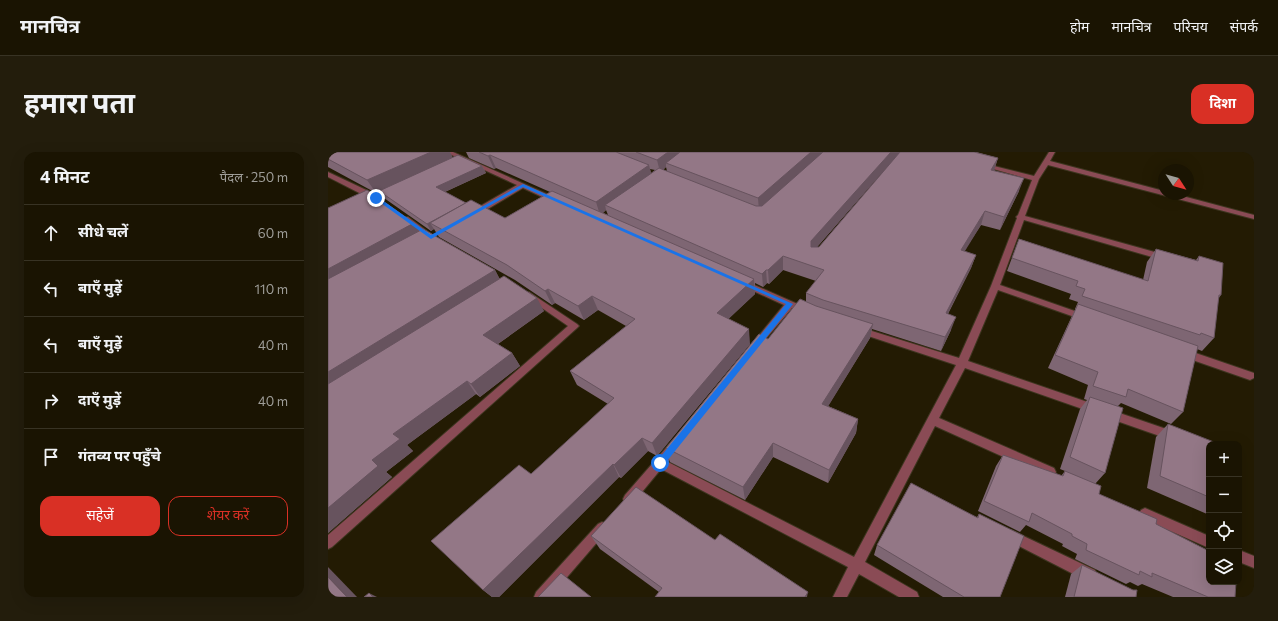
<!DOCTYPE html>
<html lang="hi">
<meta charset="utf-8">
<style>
body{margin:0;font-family:Commissioner,"Noto Sans Devanagari",sans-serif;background:#231d0c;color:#f1f3f6}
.controls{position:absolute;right:12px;bottom:12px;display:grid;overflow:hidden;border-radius:8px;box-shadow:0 4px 16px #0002}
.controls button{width:36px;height:36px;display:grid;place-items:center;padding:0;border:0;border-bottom:1px solid #383324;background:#1a1402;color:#f1f3f6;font:20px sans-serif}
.compass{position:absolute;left:830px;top:12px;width:36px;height:36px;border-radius:50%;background:#1a1402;box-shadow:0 4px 16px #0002;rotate:126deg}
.stop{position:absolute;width:12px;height:12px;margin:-9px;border:3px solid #1a73e8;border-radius:50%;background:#fff}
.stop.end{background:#1a73e8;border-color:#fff;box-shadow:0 1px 4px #0008}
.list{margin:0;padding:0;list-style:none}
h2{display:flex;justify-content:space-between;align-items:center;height:52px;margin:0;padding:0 16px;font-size:17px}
h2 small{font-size:13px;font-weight:400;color:#9f9e99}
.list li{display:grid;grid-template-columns:26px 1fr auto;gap:12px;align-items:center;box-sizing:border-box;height:56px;padding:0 16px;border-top:1px solid #383324}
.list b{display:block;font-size:15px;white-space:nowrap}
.list em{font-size:13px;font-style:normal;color:#9f9e99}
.actions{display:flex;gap:8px;padding:12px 16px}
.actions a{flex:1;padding:9px 0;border:1px solid #d93025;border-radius:12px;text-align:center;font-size:14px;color:#d93025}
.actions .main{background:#d93025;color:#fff}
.icon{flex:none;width:22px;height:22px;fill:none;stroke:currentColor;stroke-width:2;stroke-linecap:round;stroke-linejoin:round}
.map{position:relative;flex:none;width:926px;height:445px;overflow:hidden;border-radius:12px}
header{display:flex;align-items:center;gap:24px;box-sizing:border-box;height:56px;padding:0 20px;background:#1a1402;border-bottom:1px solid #383324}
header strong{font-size:19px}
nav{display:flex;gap:22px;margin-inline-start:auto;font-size:14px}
.intro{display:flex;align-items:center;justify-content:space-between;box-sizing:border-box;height:96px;padding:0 24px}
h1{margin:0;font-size:28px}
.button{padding:10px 18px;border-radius:12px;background:#d93025;color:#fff;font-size:14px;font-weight:700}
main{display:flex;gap:24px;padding:0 24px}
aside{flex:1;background:#1a1402;border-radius:12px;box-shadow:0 4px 16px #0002}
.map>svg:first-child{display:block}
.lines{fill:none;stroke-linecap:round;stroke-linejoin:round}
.minor-casing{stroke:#3d351f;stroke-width:2}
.minor{fill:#8a4b55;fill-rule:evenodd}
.wall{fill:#7e6673;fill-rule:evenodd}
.shaded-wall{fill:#67535e}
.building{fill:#937786;stroke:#67535e}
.route{fill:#1a73e8}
</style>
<header>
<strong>मानचित्र</strong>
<nav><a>होम</a><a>मानचित्र</a><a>परिचय</a><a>संपर्क</a></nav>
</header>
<div class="intro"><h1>हमारा पता</h1><a class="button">दिशा</a></div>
<main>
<aside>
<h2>4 मिनट<small>पैदल · 250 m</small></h2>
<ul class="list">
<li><svg class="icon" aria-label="ahead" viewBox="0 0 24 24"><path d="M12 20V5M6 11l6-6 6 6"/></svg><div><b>सीधे चलें</b></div><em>60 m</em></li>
<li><svg class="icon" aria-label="left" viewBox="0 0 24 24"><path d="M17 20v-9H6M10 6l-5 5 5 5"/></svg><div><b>बाएँ मुड़ें</b></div><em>110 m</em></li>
<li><svg class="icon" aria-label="left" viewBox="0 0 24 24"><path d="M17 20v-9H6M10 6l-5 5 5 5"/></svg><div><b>बाएँ मुड़ें</b></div><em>40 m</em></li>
<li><svg class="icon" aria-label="right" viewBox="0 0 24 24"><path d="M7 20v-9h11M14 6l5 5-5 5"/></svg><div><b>दाएँ मुड़ें</b></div><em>40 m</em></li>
<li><svg class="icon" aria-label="arrive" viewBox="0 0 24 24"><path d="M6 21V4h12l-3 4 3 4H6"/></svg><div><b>गंतव्य पर पहुँचे</b></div></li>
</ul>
<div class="actions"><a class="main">सहेजें</a><a>शेयर करें</a></div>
</aside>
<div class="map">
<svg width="926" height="445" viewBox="0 0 926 445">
<rect width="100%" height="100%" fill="#231b03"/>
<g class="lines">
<!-- minor casing -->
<g class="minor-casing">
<g id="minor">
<polygon points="117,0 125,0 232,48 231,50 225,50 195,36 148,64 142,64 142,60 189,33"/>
<polygon points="721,0 727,0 722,9 836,39 836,42 847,42 926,63 926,67 720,13 711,27 697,64 841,104 842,106 838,109 696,68 672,133 761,164 763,166 761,168 755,168 670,138 640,209 850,281 851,284 850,287 846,289 637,216 611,266 726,316 728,320 726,324 722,325 718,324 607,274 537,410 589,440 591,445 571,445 531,422 519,445 505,445 520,415 333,317 305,351 301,353 297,351 295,347 297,343 344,289 348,287 352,289 354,292 340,310 526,405 628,213 528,180 526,178 531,175 631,206 663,134 689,66 688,65 690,63 704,28 651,13 654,11 706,24"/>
<polygon points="0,20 51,44 52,46 48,48 45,48 0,25"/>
<polygon points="74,65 80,65 107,85 106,87 100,87 74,69"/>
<polygon points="415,128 481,157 482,159 478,162 464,156 430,196 424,196 422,194 424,192 456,153 412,133 411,131 412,129"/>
<polygon points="201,140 249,172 251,174 249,176 4,395 0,397 0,383 240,174 198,145 197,143"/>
<polygon points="856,197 926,221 926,226 922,228 853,204 851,201 853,198"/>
<polygon points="817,356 881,384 881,396 813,366 811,362 813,358"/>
<polygon points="274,370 278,372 280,376 278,380 222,445 206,445 208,440 270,372"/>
<polygon points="683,378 767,418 769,423 767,428 762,430 757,428 679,388 677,384 679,380"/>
<polygon points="911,398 926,404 926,416 911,410"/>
</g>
</g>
<!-- minor -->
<use href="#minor" class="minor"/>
</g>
<!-- wall -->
<g class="wall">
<path d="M0,0h122l2,5 30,9 4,7 -41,19 21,11 39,15 45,-26 -54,-24 -2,1 -25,-11 -3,-6h510l22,6 -4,12 25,21 -19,39 -19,-5 -17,26 12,4 -5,13 -23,46 3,16 -10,21 -69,-22 -2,9 -42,68 30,13 -2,14 -28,50 -55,-26 -28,43 -75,-38 -4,-14 102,-109 38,-38v-8l10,-12 -33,-11 -14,14 -2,-1 -4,4 -8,-4v11l-27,25 22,25 -93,112 -9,-5 -27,27 -2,-1 -120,120h-7l-9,-7 48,-116 77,-70 -31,-19 -7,-14 56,-45 -28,-16 -14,10 -29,-17 -3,2 -37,-25 -76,-43 -5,-8 -3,2 -47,-33 -4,-6 -4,1 -48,-26zM571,1l-80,94h-2zM338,15l1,4 -4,-1zM322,17l5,1 -4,3zM278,58l2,5 -5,-2z"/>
<polygon points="0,56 91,79 167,118 171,126 216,159 170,192 184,201 192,214 152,245 148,242 79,293 85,299 58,320 64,325 0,381"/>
<polygon points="691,87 815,128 819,110 828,97 868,108 871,104 893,143 890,147 886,186 874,199 869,197 855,260 843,272 793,251 790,254 777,321 767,332 771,342 828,372 907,445 845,445 814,432 810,434 802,430 798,432 747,407 749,402 734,394 735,392 698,373 692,380 650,359 668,314 675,303 733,324 737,319 732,317 752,257 759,248 756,247 760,233 720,216 743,166 747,158 747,157 750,150 741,147 743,142 679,119"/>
<polygon points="840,272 881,292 881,361 879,362 819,336 828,285"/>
<polygon points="651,362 672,445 615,445 546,403 549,393 649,365"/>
<polygon points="263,384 387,388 480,440 331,440 272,397"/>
<polygon points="754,413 808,445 737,445 743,422"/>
</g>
<!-- shaded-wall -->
<g class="shaded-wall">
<polygon points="103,0 122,0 125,6 48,41 39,28"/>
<polygon points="340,0 359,0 338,11 338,15 332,20 329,8"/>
<polygon points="483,0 497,0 431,59 430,46"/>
<polygon points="563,0 572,0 483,102 483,89"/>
<polygon points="162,3 168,16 166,17 160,4"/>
<polygon points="670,6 666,19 663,18"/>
<polygon points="321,13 324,25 277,53 278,58 272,63 268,50"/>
<polygon points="154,14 158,21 112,42 108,35"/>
<polygon points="696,26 691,39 672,78 676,65"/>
<polygon points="138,51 141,58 102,71 106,77 103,79 99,72"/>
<polygon points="657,59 653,73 629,112 633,98"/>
<polygon points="86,71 94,84 0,136 0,117"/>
<polygon points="648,103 643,116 613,175 618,161"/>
<polygon points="455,104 455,118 441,132 440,118"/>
<polygon points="167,118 174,131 0,241 0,220"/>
<polygon points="438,118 439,131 435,135 434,122"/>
<polygon points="426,127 427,142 391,176 389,161"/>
<polygon points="220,137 227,151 224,153 217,139"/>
<polygon points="264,144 270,158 256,168 250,154"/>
<polygon points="209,146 216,159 164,196 155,183"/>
<polygon points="628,165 623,178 613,199 617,185"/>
<polygon points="545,172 542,186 493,266 494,252"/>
<polygon points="421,177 422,192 329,304 324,291"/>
<polygon points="184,201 192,214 152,245 143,232"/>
<polygon points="139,229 148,242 79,293 85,299 58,320 64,325 0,381 0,356 44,308 65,282"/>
<polygon points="530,267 528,281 500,331 501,318"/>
<polygon points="314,286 320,299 293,326 286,313"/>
<polygon points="445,291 445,305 417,348 415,335"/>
<polygon points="285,312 291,325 171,445 164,445 155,438"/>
<polygon points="0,415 29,445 19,445 0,425"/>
<polygon points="480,440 479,445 477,445"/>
<polygon points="41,441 49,445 45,445"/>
</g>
<!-- building -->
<g class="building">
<polygon points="0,0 103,0 39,28 0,7"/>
<polygon points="151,0 288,0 321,13 268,50 162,3 160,4"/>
<polygon points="308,0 340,0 329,8"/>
<polygon points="352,0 483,0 430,46 338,11"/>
<polygon points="495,0 563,0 483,89 483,95 491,95 572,0 646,0 670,6 663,18 696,26 676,65 657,59 633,98 648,103 618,161 628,165 617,185 495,148 478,141 496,118 455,104 440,118 438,118 434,122 277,53 331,16 428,54 434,54"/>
<polygon points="130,3 154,14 108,35 138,51 99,72 51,39"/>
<polygon points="39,38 86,71 0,117 0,56"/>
<polygon points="224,39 426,127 389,161 421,177 324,291 314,286 286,313 285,312 155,438 103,389 191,313 203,322 286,246 242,219 307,167 264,144 250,154 220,137 217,139 179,113 102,71 143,48 177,66"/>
<polygon points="95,77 167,118 0,220 0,127"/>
<polygon points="691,87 820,129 828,97 870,109 871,104 895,111 893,143 891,143 886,186 873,181 872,183 754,144 757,137 748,134 750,129 684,106"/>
<polygon points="176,124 209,146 155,183 184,201 143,232 139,229 65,282 72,287 44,308 50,314 0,356 0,232"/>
<polygon points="472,147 488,154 545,172 494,252 530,267 501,318 445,291 415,335 338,296 431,182 440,187"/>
<polygon points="750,152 870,194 855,260 800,237 798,245 765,234 770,220 727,203"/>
<polygon points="762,245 795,256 777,321 742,305"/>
<polygon points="840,272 891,292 881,292 881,345 832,324"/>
<polygon points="675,303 735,324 737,319 773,334 771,342 829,367 828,372 881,399 881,430 908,430 907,445 880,445 824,421 824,425 812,419 811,423 758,398 759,392 744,384 744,382 704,361 701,370 656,349"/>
<polygon points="583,331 650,366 651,362 696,384 672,445 636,445 549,393"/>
<polygon points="308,335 387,388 392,382 480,440 477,445 327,445 334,436 263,384"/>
<polygon points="754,413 805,438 809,438 808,445 746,445"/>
<polygon points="233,421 263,445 210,445"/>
<polygon points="0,425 19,445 0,445"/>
<polygon points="41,441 45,445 36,445"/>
</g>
<!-- route -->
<polygon class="route" points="195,32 465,152 335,314 329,314 329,309 458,152 195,35 103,87 46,46 50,45 103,83"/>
</svg>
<div class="controls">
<button>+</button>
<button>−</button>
<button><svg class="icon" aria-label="locate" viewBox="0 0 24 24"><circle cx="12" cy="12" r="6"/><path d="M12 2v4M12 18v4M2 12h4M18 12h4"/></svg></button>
<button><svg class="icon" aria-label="layers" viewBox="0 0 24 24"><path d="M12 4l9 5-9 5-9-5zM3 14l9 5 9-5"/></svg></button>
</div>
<svg class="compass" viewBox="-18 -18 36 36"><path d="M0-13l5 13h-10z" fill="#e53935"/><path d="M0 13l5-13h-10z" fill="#9f9e99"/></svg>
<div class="stop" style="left:332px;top:311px"></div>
<div class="stop end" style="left:48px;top:46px"></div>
</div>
</main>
